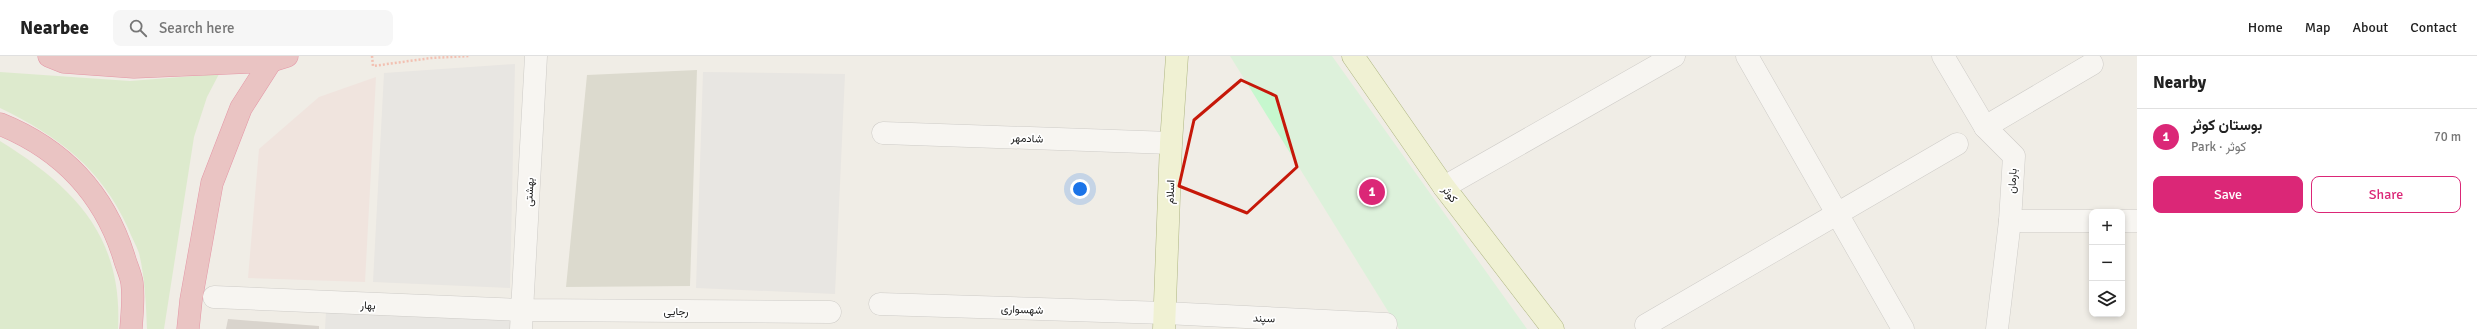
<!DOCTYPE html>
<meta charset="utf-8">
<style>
body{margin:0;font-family:Signika,Vazirmatn,sans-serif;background:#f6f6f6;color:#222}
.controls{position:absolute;right:12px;bottom:12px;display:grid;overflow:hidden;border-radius:8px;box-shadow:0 2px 6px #0003}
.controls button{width:36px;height:36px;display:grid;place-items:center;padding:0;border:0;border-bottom:1px solid #e0e0e0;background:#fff;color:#222;font:20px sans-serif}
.you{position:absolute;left:1080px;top:133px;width:14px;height:14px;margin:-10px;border:3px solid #fff;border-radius:50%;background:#1a73e8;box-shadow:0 0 0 6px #1a73e833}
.badge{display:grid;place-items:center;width:26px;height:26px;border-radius:50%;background:#db2777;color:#fff;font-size:13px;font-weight:700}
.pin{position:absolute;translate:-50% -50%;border:2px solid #fff;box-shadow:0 1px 4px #0006}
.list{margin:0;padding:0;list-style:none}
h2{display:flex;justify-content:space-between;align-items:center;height:52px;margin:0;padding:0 16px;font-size:17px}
h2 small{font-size:13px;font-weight:400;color:#767676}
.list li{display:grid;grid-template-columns:26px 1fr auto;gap:12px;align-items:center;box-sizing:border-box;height:56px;padding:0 16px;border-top:1px solid #e0e0e0}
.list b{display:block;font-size:15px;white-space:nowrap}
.list p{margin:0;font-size:13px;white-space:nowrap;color:#767676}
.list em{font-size:13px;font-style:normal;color:#767676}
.actions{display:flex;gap:8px;padding:12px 16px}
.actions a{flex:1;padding:9px 0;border:1px solid #db2777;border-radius:8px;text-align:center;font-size:14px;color:#db2777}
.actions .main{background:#db2777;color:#fff}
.icon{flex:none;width:22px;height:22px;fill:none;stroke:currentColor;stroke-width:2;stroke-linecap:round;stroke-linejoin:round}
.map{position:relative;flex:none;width:2137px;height:273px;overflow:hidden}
header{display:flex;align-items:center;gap:24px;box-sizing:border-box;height:56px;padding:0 20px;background:#fff;border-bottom:1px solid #e0e0e0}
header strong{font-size:19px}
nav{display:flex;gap:22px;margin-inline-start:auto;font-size:14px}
.search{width:280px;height:36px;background:#f6f6f6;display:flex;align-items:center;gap:10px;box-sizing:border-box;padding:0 14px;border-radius:8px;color:#767676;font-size:15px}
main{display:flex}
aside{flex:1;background:#fff}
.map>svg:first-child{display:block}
.residential{fill:#dedddd}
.commercial{fill:#f0d9d6}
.construction{fill:#c3c4b2}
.grass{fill:#c6e7af}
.park{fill:#c6f7ce}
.building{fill:#bdb6b0}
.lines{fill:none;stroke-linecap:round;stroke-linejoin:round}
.street-casing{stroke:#a4a4a4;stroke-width:23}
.secondary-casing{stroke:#5f730a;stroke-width:23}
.highway-casing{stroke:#d32e59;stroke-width:23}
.path{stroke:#f48b73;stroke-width:2.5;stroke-dasharray:2 2;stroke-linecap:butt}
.street{stroke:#fff;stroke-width:22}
.secondary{stroke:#eff7bd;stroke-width:22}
.highway{stroke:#e3929a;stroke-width:22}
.marked{fill:none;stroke:#c61809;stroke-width:3;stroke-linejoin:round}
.labels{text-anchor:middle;stroke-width:3.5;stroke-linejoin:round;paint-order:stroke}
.street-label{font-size:11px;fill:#202020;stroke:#fff}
</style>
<header>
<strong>Nearbee</strong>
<div class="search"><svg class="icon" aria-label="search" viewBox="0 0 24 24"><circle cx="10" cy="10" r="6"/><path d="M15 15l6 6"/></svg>Search here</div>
<nav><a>Home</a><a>Map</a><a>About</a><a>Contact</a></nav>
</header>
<main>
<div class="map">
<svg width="2137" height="273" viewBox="0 0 2137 273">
<rect width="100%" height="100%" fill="#f0ede6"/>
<!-- residential -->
<g class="residential">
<polygon points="515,8 510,232 373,226 384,17"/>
<polygon points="703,16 845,18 835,238 696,232"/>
<polygon points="326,256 511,261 511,273 325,273"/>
</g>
<!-- commercial -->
<polygon class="commercial" points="376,21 365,226 248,222 259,93 319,41"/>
<!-- construction -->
<polygon class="construction" points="697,14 690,230 566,231 587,19"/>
<!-- grass -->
<g class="grass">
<path d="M0,16l130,9 89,-7 -12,23 -13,40 -30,192h-17c-1,-25 -2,-51 -8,-76 -3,-8 -8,-17 -11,-25 -27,-60 -70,-92 -128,-120z"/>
<path d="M0,85c74,46 123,95 118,188h-118z"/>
</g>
<!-- park -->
<polygon class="park" points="1230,0 1332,0 1527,273 1399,273"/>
<!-- building -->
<polygon class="building" points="228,263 319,270 319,273 226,273"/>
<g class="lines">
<!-- street casing -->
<g class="street-casing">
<g id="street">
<polyline points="1747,0 1903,273"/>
<polyline points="1943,0 1985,71 2014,100 2010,165 1997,273"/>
<polyline points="1985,71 2092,8"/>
<polyline points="883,77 1171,87"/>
<polyline points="1444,131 1674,0"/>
<polyline points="2010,165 2092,165"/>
<polyline points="2122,165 2137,165"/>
<polyline points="214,241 522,254 830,256"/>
<polyline points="880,248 1165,257 1386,268"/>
<polyline points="1646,269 1957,88"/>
<polyline points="521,273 536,0"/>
</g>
</g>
<!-- secondary casing -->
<g class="secondary-casing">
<g id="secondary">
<polyline points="1353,0 1444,131 1553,273"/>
<polyline points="1164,273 1171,87 1177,0"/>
</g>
</g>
<!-- highway casing -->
<g class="highway-casing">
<g id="highway">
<polyline points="49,0 64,6 134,11 271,5 287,0"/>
<path d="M0,68c62,25 104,69 124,133 2,8 7,18 8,26 2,15 0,31 -1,46"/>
<polyline points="188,273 191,244 212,127 241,52 271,5"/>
</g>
</g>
<!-- path -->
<polyline class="path" points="372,0 373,10 431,2 470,0"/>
<!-- street -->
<use href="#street" class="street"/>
<!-- secondary -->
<use href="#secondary" class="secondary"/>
<!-- highway -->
<use href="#highway" class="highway"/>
</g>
<!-- marked area -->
<path d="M0 0H2137V273H0ZM1241,24l35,16 21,71 -50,46 -68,-27 15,-66z" fill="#f0ede6" fill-opacity=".55" fill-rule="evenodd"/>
<path class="marked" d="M1241,24l35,16 21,71 -50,46 -68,-27 15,-66z"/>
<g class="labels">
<!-- street labels -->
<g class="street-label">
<text transform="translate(1027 82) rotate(2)" y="4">شادمهر</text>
<text transform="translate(2012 125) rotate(-87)" y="4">بارمان</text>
<text transform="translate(529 136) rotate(-87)" y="4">بهشتی</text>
<text transform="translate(1170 136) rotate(-88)" y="4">اسلام</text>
<text transform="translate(1450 138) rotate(53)" y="4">کوثر</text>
<text transform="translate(368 249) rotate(2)" y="4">بهار</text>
<text transform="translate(1022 253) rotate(2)" y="4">شهسواری</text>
<text x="676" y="259">رجایی</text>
<text transform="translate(1264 262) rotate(3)" y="4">سپند</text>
</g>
</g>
</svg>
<div class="controls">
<button>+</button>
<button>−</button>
<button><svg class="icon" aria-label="layers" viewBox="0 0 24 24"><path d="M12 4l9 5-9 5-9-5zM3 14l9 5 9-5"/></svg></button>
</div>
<div class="you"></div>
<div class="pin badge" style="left:1372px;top:136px">1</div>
</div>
<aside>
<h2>Nearby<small></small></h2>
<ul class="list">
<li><span class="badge">1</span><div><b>بوستان کوثر</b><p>Park · کوثر</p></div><em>70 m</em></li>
</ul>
<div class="actions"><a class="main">Save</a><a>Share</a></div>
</aside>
</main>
